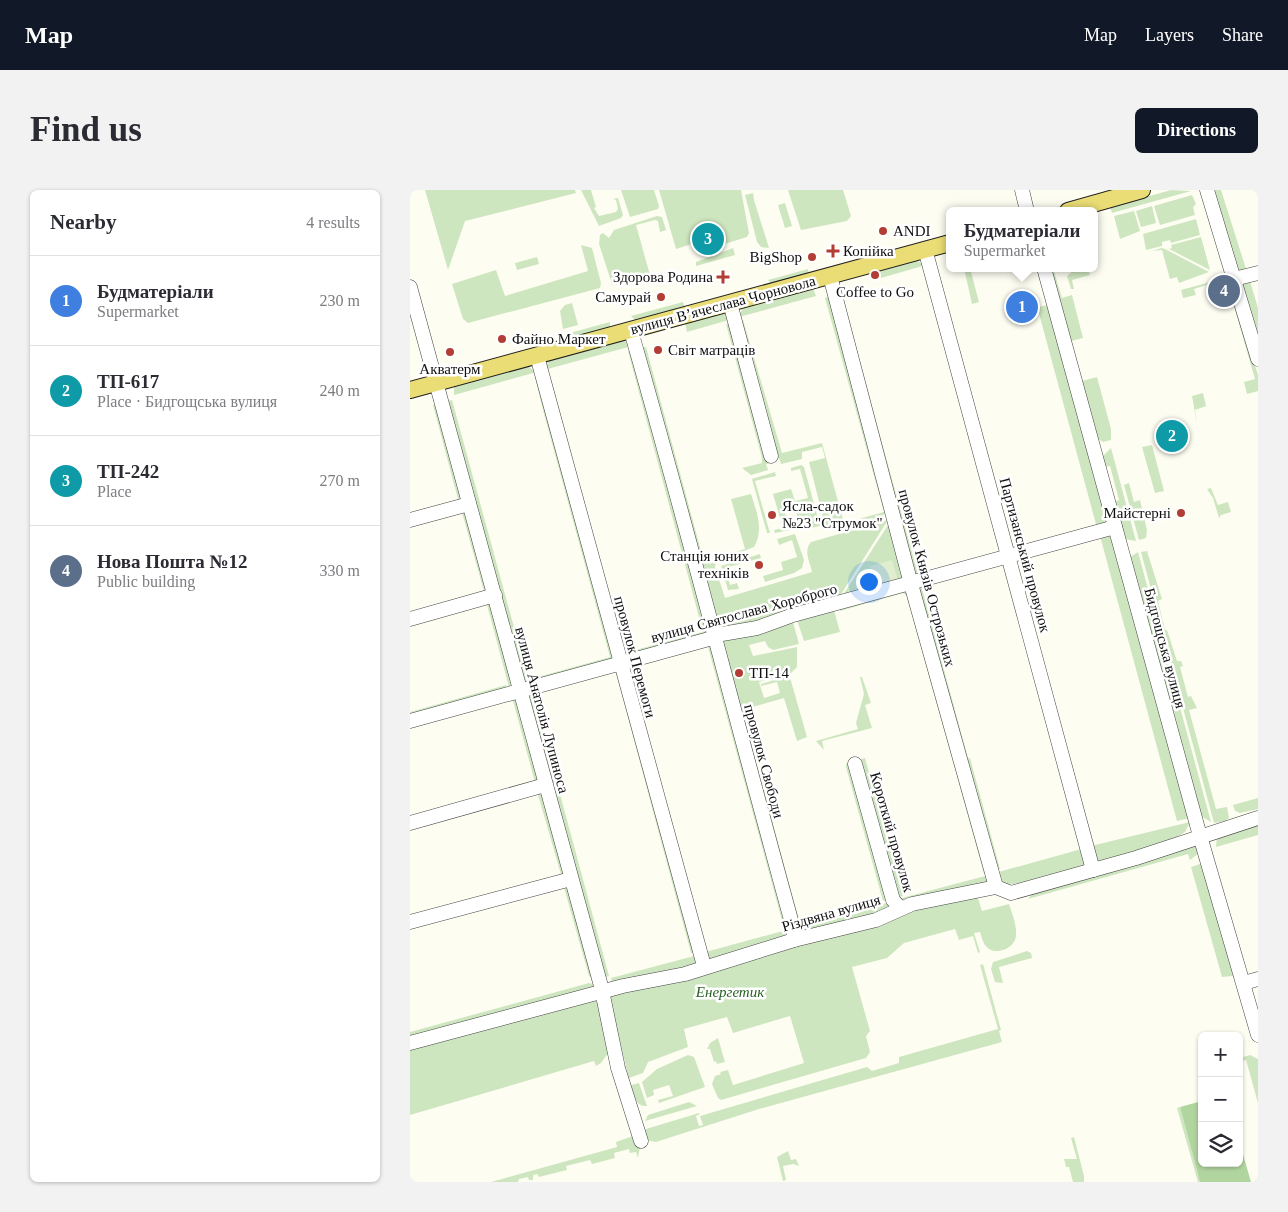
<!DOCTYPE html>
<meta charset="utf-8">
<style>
body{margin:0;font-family:Georgia,serif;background:#f2f2f3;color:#2b2b33}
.controls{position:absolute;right:15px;bottom:15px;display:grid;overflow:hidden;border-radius:8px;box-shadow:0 1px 4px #0004}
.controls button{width:45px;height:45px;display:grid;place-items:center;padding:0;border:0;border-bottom:1px solid #e1e1e2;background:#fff;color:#2b2b33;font:25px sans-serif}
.you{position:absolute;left:458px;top:391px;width:18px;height:18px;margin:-12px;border:4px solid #fff;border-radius:50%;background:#1a73e8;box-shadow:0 0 0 8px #1a73e833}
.badge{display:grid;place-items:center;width:32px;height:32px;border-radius:50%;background:#111827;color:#fff;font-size:16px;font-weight:700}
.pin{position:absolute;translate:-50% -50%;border:2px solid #fff;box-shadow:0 1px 5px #0006}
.popup{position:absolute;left:536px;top:17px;width:152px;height:65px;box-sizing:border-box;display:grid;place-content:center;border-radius:8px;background:#fff;filter:drop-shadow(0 1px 4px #0005);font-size:16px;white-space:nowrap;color:#7c7c81}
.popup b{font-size:19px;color:#2b2b33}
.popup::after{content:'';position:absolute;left:50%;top:100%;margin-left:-10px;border:10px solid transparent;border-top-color:#fff}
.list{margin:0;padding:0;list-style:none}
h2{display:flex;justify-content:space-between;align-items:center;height:65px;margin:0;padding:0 20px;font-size:21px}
h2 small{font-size:16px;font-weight:400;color:#7c7c81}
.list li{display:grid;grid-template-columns:32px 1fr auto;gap:15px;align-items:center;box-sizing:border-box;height:90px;padding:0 20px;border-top:1px solid #e1e1e2}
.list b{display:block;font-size:19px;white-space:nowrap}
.list p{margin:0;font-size:16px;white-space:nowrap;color:#7c7c81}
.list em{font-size:16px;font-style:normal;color:#7c7c81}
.icon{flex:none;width:28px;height:28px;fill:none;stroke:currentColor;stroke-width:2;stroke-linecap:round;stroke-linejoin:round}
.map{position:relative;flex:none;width:848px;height:992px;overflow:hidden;border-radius:8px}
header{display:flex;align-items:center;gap:30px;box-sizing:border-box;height:70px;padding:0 25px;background:#111827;color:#fff}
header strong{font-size:24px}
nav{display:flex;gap:28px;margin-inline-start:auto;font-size:18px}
.intro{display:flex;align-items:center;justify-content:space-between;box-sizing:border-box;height:120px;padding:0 30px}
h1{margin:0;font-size:35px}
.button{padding:12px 22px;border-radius:8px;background:#111827;color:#fff;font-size:18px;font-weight:700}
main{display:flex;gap:30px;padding:0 30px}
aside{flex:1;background:#fff;border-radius:8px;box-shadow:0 1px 4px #0004}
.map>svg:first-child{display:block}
.green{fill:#cee6bf}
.forest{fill:#b1d59f}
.pitch{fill:#e0eecf}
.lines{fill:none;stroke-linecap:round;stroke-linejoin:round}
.minor-casing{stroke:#424242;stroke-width:15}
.major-casing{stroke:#202020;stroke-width:18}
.minor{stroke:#fff;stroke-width:14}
.major{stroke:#ebdd75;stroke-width:16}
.poi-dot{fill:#b23d34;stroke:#fff;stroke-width:2}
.labels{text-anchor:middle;stroke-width:5;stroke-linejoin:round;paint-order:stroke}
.poi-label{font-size:15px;fill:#0f0f0f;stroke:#fff;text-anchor:start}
.street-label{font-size:15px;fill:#0f0f0f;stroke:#fff}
.park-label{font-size:15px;font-style:italic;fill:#2a6125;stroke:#fff}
</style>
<header>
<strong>Map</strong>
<nav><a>Map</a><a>Layers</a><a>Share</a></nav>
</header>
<div class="intro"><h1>Find us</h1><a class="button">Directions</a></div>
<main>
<aside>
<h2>Nearby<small>4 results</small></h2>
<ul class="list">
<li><span class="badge" style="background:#3f7fe0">1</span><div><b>Будматеріали</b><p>Supermarket</p></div><em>230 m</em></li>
<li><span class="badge" style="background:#0f9aa8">2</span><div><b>ТП-617</b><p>Place · Бидгощська вулиця</p></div><em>240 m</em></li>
<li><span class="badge" style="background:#0f9aa8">3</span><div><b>ТП-242</b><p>Place</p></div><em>270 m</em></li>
<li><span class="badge" style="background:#5c6f8a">4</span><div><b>Нова Пошта №12</b><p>Public building</p></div><em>330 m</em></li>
</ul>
</aside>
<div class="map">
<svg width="848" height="992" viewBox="0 0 848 992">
<rect width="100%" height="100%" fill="#fefdf2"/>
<!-- green -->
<g class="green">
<polygon points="15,0 165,0 166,3 55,31 38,80"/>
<polygon points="171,0 181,0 186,17 184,18 189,26 206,22 208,19 206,10 203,9 208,8 213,25 211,28 189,36"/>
<polygon points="211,0 244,0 249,16 248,19 220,27"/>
<polygon points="249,0 331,0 339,43 337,47 289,62 285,53 266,59"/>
<polygon points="378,0 433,0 441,26 437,31 391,40"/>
<polygon points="761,0 781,1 702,23 700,17"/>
<polygon points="802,0 811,0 837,82 827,82"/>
<polygon points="343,3 344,10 359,58 351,57 347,52 335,5"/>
<polygon points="782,5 786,14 783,17 785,25 750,35 744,16"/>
<polygon points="375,13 382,36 375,38 368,15"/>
<polygon points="742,16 746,33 731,37 726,21"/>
<polygon points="724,21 730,41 710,49 704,26"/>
<polygon points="247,26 252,27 256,40 250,42 248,31 245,30 226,35 240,85 202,94 189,54 190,45 193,43 199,48 204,40"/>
<polygon points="786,29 790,45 761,53 760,50 752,52 752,56 736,60 733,44"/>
<polygon points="791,47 800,80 759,59 762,58 761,55"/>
<polygon points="171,55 182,58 191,93 190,98 58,133 53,129 42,94 86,80 95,106 178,81"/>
<polygon points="323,58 325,65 286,76 286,72"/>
<polygon points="752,58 755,59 799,82 769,93 767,87 760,89 752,60 742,61"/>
<polygon points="127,67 129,74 107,80 105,73"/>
<polygon points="505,70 516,75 471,88 468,80"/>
<polygon points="554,78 560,78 569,112 562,114"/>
<polygon points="641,78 643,78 652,108 662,105 673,148 661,151"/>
<polygon points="666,78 678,78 680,85 662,90 664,99 661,99 657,86"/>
<polygon points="398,79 399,84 362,94 358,90"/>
<polygon points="815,88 824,104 848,185 848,201 837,204 834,192 845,189 816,89 784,99 786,105 773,108 771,100"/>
<polygon points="839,88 848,118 848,154 831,92"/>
<polygon points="403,98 406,106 329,127 333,117"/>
<polygon points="431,102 509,388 505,387"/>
<path d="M421,105l56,217 -5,4c-13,4 -48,19 -57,9l-15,-59 -1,-4 16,-4 -3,-11 -20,5v7l-21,5 -2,-6 -3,1 -37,-138 4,-1 39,133 40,-10 22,80 40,-11 -59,-214z"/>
<polygon points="624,105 629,117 638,115 698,329 696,333 687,338"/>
<polygon points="273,112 275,118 226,131 221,126"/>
<polygon points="162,113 168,135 153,139 150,121 155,115"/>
<polygon points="312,123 317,125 319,130 277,142 275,133"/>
<polygon points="200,132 200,139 158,150 156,144"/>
<polygon points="321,133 361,273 356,274 358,280 341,285 332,278 352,273 352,268 316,134"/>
<polygon points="213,150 222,156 134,180 139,170"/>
<path d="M236,157l58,215 41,-13 -14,-50 20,-5c6,19 13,35 3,53l-38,15 -1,5 10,31 87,-26c-2,-10 -9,-21 -1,-30l77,-22 -48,76 -54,19 -63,14 -5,-2 -78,-279z"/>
<polygon points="222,160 301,442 215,470 214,463 293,442 218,161"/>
<polygon points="117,176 127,182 44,205 44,196"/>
<polygon points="129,186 204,469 123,495 121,489 200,467 133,220 125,187"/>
<polygon points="687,187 701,239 701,250 693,252 687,248 672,191"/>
<polygon points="793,203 796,216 785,220 787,235 782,206"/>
<polygon points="42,210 120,496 113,493 36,211"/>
<polygon points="28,214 54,309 49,313 23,215"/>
<polygon points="742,255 754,301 745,303 732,257"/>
<polygon points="701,258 726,351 715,349 704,312 709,310 700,276 694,277 693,266"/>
<polygon points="391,275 394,277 410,336 392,340 384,316 374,319 380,340 365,343 364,340 373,338 363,304 381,299 385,311 398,308 390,279 381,281 381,278"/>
<polygon points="365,282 366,286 345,291 360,343 357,343 342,289"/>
<polygon points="719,293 724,312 730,310 737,340 736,348 729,350 714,295"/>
<polygon points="801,298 808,315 818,312 821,322 811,325 809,328 803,308 797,299"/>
<polygon points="54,318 79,399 75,405 51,319"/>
<polygon points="480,332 497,389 431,408"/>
<polygon points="385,344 394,370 392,378 384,383 355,392 353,386 373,380 371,372 387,367 382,350 369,355 367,349"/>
<polygon points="701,345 780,628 767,631 690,346"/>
<polygon points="737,361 752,409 748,411 755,440 757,440 767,471 771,471 773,476 770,477 778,507 781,506 787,518 779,520 806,619 817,617 819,628 815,631 804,633 731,362"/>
<polygon points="728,362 801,632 791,626 720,367"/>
<polygon points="350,364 351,368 315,378 320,395 327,393 329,399 318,400 311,376"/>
<polygon points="511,395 558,568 560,568 590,679 584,681 508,397"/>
<polygon points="495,400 502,405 579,682 574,684 497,406 493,403 430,421 429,418"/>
<polygon points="76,411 80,411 105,497 100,501"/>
<polygon points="424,420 430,442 394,451 387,430"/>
<polygon points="383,432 389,454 363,460 358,457 355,451 339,455 343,466 387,457 387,477 381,483 349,492 354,508 370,503 367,492 351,496 351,494 378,486 381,491 397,547 387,551 374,508 332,520 353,596 349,597 311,452 315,446"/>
<polygon points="304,455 379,737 374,738 298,457"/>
<polygon points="209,482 287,762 281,763 206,483"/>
<polygon points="450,487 452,487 461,513 455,515 462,538 412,551 414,560 406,551 448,539 446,533 454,504"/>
<polygon points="96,495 98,502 0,529 0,522"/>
<polygon points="122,500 199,786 193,788 116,506"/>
<polygon points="105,506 130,592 126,596 102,507"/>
<polygon points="455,568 493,706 488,707 448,570"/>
<polygon points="442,572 479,709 473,711 436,577 436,574"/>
<polygon points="350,600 354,600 390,734 385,735"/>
<polygon points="127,601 133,603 156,685 152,688"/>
<polygon points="848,608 848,619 830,623 825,621 823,615"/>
<polygon points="780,632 775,642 765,648 686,674 681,656"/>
<polygon points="848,633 848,645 806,657 807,647"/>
<polygon points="785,655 789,663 780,670 778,664 618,709 624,702"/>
<polygon points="675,658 678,675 622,692 593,695 585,683"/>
<polygon points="790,674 792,675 825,783 823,786 812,787 781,677"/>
<polygon points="579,685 580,694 494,711 488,709"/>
<polygon points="153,694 157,694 186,792 179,786"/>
<path d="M567,705l5,16 27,-7c3,9 8,22 7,31 0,12 -17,20 -27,14 -6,-4 -7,-11 -9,-17l-6,1 6,19 -2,1 -5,-17 -14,4 -4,-11 -51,14 -17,15 -35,9 18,64 -4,5 4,16 -4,6 -145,42 -3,-2 -6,-14 3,-8 6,-2 -1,-2 8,-2 5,15 71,-22 -14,-47 -57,17 -6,-16 -43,12 4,18 -40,15 -5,11 -14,5 -19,-73 1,-9 295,-87z"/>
<polygon points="480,712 481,714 478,721 390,746 386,738"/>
<polygon points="380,739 380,745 300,771 292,763"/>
<polygon points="617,761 621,763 622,768 589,777 593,793 585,792 581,779 583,772"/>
<polygon points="288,765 288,772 285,776 202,795 201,788"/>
<polygon points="573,774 591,840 589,841 592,852 349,919 246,952 235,950 234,941 236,939 289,923 290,924 286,926 289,936 293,935 290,926 457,877 462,881 489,873 489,867 588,839 570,775"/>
<polygon points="179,793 186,795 187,798 0,851 0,842"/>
<polygon points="186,810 189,812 199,862 191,873 186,876 184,871 0,925 0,856"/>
<polygon points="308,848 315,872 307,874 306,871 304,872 300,859 297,859 300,853"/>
<polygon points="278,865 284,867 295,897 249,913 248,910 263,906 259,895 243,900 244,905 237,908 232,892 247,879"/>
<polygon points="840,865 848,869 848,913 836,870 831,871 830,868"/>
<path d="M229,893l8,23c-12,1 -13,-12 -16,-21z"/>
<polygon points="279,912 287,916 235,931 238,925"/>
<polygon points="770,917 790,992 788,992 767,918"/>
<polygon points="223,946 230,956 228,968 226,962 220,963 219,959 204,963 205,968 182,974 180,970 156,976 157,980 129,987 127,984 123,985 123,990 119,990 118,987 109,989 108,992 81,992 207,957 206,952"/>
<polygon points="664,947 674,986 674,992 663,992 659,977 656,977 654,969 667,969 661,948"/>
<polygon points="378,961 381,970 386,969 389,976 383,974 373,976 376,990 373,991 367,967"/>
</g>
<!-- forest -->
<polygon class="forest" points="792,911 792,973 829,973 830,954 841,992 790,992 770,917"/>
<!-- pitch -->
<polygon class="pitch" points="482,370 488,391 466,397 460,376"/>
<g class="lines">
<!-- minor casing -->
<g class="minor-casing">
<g id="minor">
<polyline points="612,0 617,21"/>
<polyline points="797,0 848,169"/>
<polyline points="515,59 683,680"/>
<polyline points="634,78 790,646 848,845"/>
<polyline points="420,86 501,394 586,697"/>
<polyline points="824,89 848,83"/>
<polyline points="0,97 191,796 208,878 231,951"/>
<polyline points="320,113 361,266"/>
<path d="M221,141c57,198 107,398 162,596l1,13"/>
<polyline points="127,166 294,776"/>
<polyline points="0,330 59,314"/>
<polyline points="0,429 85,405"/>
<polyline points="0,531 299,449 306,445 347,438 383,425 705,337"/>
<polyline points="445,574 483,710 490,718"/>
<polyline points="0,633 135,595"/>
<polyline points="0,732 161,689"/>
<polyline points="834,793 848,789"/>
<polyline points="0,853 213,796 275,784 384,750 466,730 502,714 586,697 601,703 726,668 848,628"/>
</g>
</g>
<!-- major casing -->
<g class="major-casing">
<g id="major">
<polyline points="658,21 732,0"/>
<polyline points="0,200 540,53"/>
</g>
</g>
<!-- minor -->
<use href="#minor" class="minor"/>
<!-- major -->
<use href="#major" class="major"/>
</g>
<!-- markers -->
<g class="poi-dot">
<circle cx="473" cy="41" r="5"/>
<path d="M420.5 53.5h5v5h5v5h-5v5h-5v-5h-5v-5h5z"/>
<circle cx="402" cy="67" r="5"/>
<circle cx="465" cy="85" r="5"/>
<path d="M310.5 79.5h5v5h5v5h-5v5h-5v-5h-5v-5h5z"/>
<circle cx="251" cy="107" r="5"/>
<circle cx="92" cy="149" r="5"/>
<circle cx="248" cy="160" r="5"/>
<circle cx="40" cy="162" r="5"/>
<circle cx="771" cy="323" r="5"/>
<circle cx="362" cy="325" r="5"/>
<circle cx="349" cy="375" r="5"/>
<circle cx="329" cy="483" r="5"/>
</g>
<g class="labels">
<!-- poi labels -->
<g class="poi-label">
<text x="483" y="46">ANDI</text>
<text x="433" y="66">Копійка</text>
<text x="392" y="72" text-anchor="end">BigShop</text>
<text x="303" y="92" text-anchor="end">Здорова Родина</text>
<text x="465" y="107" text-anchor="middle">Coffee to Go</text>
<text x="241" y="112" text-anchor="end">Самурай</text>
<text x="102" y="154">Файно Маркет</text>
<text x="258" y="165">Світ матраців</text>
<text x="40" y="184" text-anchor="middle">Акватерм</text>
<text x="372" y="321">Ясла-садок<tspan x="372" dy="17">№23 "Струмок"</tspan></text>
<text x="761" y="328" text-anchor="end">Майстерні</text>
<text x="339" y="371" text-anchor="end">Станція юних<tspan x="339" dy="17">техніків</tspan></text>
<text x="339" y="488">ТП-14</text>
</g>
<!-- street labels -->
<g class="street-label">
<text transform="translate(313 115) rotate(-15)" y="5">вулиця Вʼячеслава Чорновола</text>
<text transform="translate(615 365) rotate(75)" y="5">Партизанський провулок</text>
<text transform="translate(517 388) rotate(75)" y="5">провулок Князів Острозьких</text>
<text transform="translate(334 423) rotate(-15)" y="5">вулиця Святослава Хороброго</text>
<text transform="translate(755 458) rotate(75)" y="5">Бидгощська вулиця</text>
<text transform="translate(225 467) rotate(75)" y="5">провулок Перемоги</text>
<text transform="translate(132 520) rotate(75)" y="5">вулиця Анатолія Лупиноса</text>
<text transform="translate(354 571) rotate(75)" y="5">провулок Свободи</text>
<text transform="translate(482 642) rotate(74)" y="5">Короткий провулок</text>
<text transform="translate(421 723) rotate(-16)" y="5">Різдвяна вулиця</text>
</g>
<!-- park labels -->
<g class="park-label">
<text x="320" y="807">Енергетик</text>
</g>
</g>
</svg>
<div class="controls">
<button>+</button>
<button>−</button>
<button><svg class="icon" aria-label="layers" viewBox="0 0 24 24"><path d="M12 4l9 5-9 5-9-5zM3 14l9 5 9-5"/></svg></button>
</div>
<div class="you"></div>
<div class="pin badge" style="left:612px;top:117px;background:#3f7fe0">1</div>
<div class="popup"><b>Будматеріали</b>Supermarket</div>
<div class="pin badge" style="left:762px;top:246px;background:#0f9aa8">2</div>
<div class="pin badge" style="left:298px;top:49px;background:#0f9aa8">3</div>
<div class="pin badge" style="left:814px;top:101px;background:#5c6f8a">4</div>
</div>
</main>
